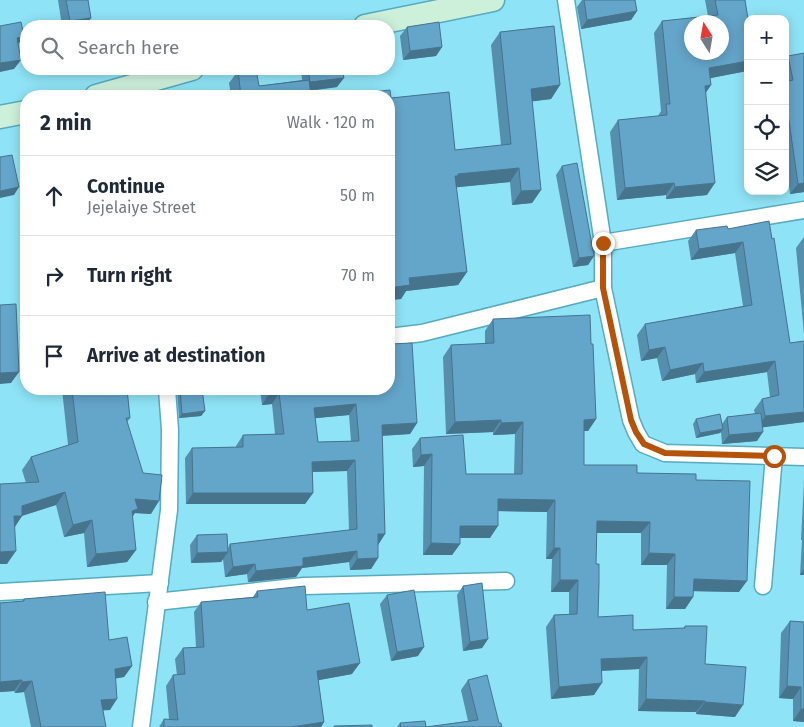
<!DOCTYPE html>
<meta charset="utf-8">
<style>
body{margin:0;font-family:"Fira Sans",sans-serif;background:#f2f2f3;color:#1f2937}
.controls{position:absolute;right:15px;top:15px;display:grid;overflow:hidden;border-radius:10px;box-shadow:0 2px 12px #0003}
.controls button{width:45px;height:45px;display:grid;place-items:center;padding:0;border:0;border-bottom:1px solid #e0e1e3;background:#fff;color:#1f2937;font:25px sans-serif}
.compass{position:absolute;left:684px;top:15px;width:45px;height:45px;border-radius:50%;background:#fff;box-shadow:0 2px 12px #0003;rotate:349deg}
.stop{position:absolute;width:15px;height:15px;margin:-11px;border:4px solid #b45309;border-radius:50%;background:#fff}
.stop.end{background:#b45309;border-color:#fff;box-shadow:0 1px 5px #0008}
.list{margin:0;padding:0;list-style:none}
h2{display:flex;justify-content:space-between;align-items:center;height:65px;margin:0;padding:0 20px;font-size:21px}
h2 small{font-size:16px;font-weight:400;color:#747a83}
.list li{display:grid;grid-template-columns:32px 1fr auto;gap:15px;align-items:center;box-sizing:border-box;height:80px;padding:0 20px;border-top:1px solid #e0e1e3}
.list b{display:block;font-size:19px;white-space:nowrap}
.list p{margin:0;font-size:16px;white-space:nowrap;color:#747a83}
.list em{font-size:16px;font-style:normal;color:#747a83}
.icon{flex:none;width:28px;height:28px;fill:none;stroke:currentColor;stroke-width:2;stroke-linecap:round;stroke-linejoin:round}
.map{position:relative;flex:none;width:804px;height:727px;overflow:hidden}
.search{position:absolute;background:#fff;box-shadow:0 2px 12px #0003;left:20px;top:20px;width:375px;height:55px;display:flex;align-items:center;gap:12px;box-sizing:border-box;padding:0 18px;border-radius:20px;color:#747a83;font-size:19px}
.panel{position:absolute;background:#fff;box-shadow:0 2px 12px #0003;left:20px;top:90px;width:375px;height:305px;border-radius:20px}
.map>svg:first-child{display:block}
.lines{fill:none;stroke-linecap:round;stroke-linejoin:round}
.street-casing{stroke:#57abbe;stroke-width:19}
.secondary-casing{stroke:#57abbe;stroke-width:25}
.street{stroke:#fff;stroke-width:16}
.secondary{stroke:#cdf0db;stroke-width:22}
.wall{fill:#568eae;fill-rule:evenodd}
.shaded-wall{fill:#46748d}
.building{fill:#64a5ca;stroke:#46748d;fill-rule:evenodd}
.route{stroke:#b45309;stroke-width:6}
</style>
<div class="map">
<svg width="804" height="727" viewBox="0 0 804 727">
<rect width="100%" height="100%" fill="#8fe3f6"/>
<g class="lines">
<!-- street casing -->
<g class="street-casing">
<g id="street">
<polyline points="566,0 603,243 603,288 631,420 636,432 643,444 665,453 804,457"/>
<polyline points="603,243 804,210"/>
<polyline points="389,337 422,333 603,288"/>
<polyline points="763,586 774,456"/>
<polyline points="0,592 160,583"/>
<polyline points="156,602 304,586 506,581"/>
<polyline points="141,727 169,510 170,430 167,389"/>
</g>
</g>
<!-- secondary casing -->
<g class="secondary-casing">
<g id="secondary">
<polyline points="365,26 493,0"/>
<polyline points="96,96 192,69"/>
<polyline points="0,117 26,112"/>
</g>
</g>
<!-- street -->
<use href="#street" class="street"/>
<!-- secondary -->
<use href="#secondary" class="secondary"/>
</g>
<!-- wall -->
<g class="wall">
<polygon points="58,0 88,0 91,18 85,26 62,26"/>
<polygon points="582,0 635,0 637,11 631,20 581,29 577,7"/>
<polygon points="705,0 745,0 748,19 748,69 747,71 710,78 711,85 706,92 707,195 666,199 666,195 617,200 610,132 618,120 658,116 661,111 654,33 662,21 708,16"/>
<polygon points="554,26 560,85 551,99 532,101 541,190 532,203 512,205 510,182 456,187 467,272 458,285 406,291 401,299 389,300 389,96 348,96 349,95 390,90 391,98 449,92 455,150 501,145 491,45 500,32"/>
<polygon points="407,27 442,47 436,56 403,60 400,36"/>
<polygon points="804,53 804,192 790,194 785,156 785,61 788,56"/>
<polygon points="301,69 342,69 337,87 310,91 311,96 231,96 229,83 238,71 259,86 302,80"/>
<polygon points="562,166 594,256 588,265 573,267 556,175"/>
<polygon points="769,221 790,343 804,341 804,422 763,427 757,441 722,444 721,432 720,433 696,438 693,424 696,419 722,424 727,417 755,414 754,410 762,399 770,397 767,372 696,383 695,374 662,381 657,358 641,361 637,335 645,324 743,306 735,253 691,260 688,241 696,230 728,229"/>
<polygon points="804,237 804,334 796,248"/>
<polygon points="493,319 591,344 596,419 588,431 584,431 584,465 637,473 696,480 739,592 693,591 693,597 685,609 666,609 667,565 641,565 641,533 596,533 596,564 598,617 633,630 684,628 685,626 705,664 735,717 696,714 696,712 638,711 639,669 602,671 594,695 551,699 546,627 554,615 569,614 569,592 551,592 552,559 546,559 547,512 498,511 490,538 460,538 460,544 452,555 423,555 424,466 413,467 412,449 420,438 466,474 514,474 515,434 493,435 493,432 446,434 443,357 451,345 485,344 485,331"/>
<polygon points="62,389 127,389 130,418 127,422 151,514 135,513 132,517 136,550 127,562 87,567 84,533 64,537 56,505 22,516 15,527 7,564 0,564 26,483 22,470 31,457 68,445"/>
<polygon points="177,389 202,389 205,411 201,416 179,418"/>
<path d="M260,389h129l28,34 -7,11 -28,2 3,98 -7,11v13l-7,11 -21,1 -1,-8 -47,6 -6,9 -48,5 -1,-8 -22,3 -2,-18 -2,3 -30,1 -1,-18 7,-10 31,13 2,-4 119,-14 -2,-59 -34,1v21l-8,11h-119l-1,-46 7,-10 44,-1v-1l7,-11 32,-1 -3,-30 -10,1zM349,415l2,26 -33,1 -3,-24z"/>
<polygon points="804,480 804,575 800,575 802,540 801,540"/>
<polygon points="463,586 488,639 482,648 463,651 457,595"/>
<polygon points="257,591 307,610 352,674 318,680 324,722 321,727 159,727 164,719 169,719 166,686 173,675 177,675 175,659 183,648 196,647 194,612 201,602 253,597"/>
<polygon points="387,595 418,656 391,661 380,604"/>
<polygon points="24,599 109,640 132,666 124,677 116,678 110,710 103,710 106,727 31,727 24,692 15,693 14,691 0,692 0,603 22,601"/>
<polygon points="790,621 804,622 804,722 793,721 793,699 779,698 781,633"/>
<polygon points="468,680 502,727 397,727 400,723 426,727 468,721 461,690"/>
</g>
<!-- shaded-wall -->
<g class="shaded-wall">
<polygon points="637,11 631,20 581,29 587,20"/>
<polygon points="91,18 85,26 66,26 70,21"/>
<polygon points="24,36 17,46 17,38"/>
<polygon points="442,47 436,56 403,60 410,51"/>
<polygon points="21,60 14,69 0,72 0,63"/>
<polygon points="748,61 748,69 747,71 701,80 709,68"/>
<polygon points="344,78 337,87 304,91 310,82"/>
<polygon points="560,85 551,99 521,103 531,89"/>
<polygon points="711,85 703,97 705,86"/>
<polygon points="519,168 510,182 450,188 455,176 458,174"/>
<polygon points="674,183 666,195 617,200 625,188"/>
<polygon points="715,183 707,195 666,199 675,187"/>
<polygon points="804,183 804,192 790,194 798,184"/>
<polygon points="19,187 14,195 0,198 0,191"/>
<polygon points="541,190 532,203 512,205 521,191"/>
<polygon points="743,242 735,253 691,260 699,249"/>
<polygon points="594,256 588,265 573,267 579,258"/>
<polygon points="467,272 458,285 406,291 401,299 389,300 389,288 409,278"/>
<polygon points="665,347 657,358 641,361 649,350"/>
<polygon points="775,361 767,372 696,383 704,372"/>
<polygon points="703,363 695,374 662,381 670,370"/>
<polygon points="19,372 11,383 0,384 0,373"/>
<polygon points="279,393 272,404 262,405 269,394"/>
<polygon points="356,404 349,415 307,419 314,408"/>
<polygon points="205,411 201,416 179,418 182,414"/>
<polygon points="804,412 804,422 758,428 765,416"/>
<polygon points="596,419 588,431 576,431 584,420"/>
<polygon points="501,420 493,432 446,434 455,422"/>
<polygon points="523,422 515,434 493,435 501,423"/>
<polygon points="417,423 410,434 375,436 382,425"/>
<polygon points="723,429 720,433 696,438 700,433"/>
<polygon points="763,432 757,441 722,444 729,435"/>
<polygon points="432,454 424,466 413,467 421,455"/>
<polygon points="355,460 347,471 305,472 312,462"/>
<polygon points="65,492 56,505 21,516 22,516 13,529 5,529 22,506"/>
<polygon points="193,493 313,493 305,504 186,504"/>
<polygon points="135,499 159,501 151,514 135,513 129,522"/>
<polygon points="498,499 555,500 547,512 490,511"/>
<polygon points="92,520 84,533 64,537 73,525"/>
<polygon points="597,521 650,522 641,533 588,533"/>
<polygon points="460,526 498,526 490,538 452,538"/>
<polygon points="378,534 385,534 378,545"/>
<polygon points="431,543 460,544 452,555 423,555"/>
<polygon points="554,548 560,548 552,559 546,559"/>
<polygon points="136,550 127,562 87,567 96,554"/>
<polygon points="16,551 7,564 0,564 0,552"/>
<polygon points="357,551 349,562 302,568 296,577 248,582 256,571 303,558"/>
<polygon points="228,552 221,562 191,563 197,553"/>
<polygon points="649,553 675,554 667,565 641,565"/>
<polygon points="378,558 371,569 350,570 357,559"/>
<polygon points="255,564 247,574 225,577 233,567"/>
<polygon points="804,569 804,575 800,575"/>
<polygon points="694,579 747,581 739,592 685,591"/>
<polygon points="560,580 578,580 569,592 551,592"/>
<polygon points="674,597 693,597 685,609 666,609"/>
<polygon points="488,639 482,648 463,651 470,642"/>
<polygon points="424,647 418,656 391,661 397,652"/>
<polygon points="647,657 639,669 592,671 601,659"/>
<polygon points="360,663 352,674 309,682 317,671"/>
<polygon points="132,666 124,677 108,680 115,669"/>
<polygon points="22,680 14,691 0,692 0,682"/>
<polygon points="32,681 24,692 15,693 22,682"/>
<polygon points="602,683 594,695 551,699 559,687"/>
<polygon points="787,686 801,687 793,699 779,698"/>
<polygon points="117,699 110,710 93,711 101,700"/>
<polygon points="646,699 705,701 696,712 638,711"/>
<polygon points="705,702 743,705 735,717 696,714"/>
<polygon points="801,709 804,709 804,722 793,721"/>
<polygon points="324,722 321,727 291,727"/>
</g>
<!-- building -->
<g class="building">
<polygon points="66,0 88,0 91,18 70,21"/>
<polygon points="584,0 635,0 637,11 587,20"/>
<path d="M715,0h30l3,19v42l-39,7 2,17 -6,1 10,97 -40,4 -1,-4 -49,5 -7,-68 49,-5 -1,-11h4l-8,-83 56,-6zM692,22h30v30h-30z"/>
<polygon points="21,22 24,36 17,38 21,60 0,63 0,26"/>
<polygon points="439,22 442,47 410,51 407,27"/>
<polygon points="554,26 560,85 531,89 541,190 521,191 519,168 458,174 458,176 455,176 467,272 409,278 410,285 389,288 389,96 349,96 349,95 390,90 391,98 449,92 455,150 511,144 500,32"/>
<polygon points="804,53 804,183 798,184 788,114 785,115 785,82 793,80 788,56"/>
<polygon points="256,69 259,86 309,80 311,96 241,96 238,71"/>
<polygon points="308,69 342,69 344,78 310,82"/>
<polygon points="12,155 19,187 0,191 0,157"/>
<polygon points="577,163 594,256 579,258 562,166"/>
<polygon points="769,221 772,239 774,238 790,343 804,341 804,412 765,416 762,399 779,395 775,361 704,372 703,363 670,370 665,347 649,350 645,324 752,305 743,242 699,249 696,230 727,226 728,229"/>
<polygon points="16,304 19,372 0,373 0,305"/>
<polygon points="590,315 591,344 593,344 596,419 584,420 584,465 637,465 637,473 696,474 696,480 750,481 747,581 694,579 693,597 674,597 675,554 649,553 650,522 597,521 596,564 599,564 599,583 598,617 633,615 633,630 685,628 685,626 707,626 705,664 746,667 743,705 705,702 705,701 646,699 647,657 601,659 602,683 559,687 554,615 577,614 578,580 560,580 560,548 554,548 555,500 498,499 498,526 460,526 460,544 431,543 432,454 421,455 420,438 463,435 466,474 522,474 523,422 501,423 501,420 455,422 451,345 494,343 493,319"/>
<path d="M412,343l5,80 -35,2 3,109h-7v24l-21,1v-8l-54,7v8l-47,5 -1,-7 -22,3 -3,-23 127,-15 -2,-69 -43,2 1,31h-120l-1,-45 51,-1v-12l41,-1 -5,-41 -10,1v-5h120v-45zM356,404l3,37 -41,1 -4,-34z"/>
<polygon points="72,389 127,389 130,418 126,418 143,473 162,475 159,501 135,499 138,509 132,511 136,550 96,554 92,520 73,525 65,492 22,506 22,516 14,516 16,551 0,552 0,484 39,482 31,457 78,442"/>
<polygon points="180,389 202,389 205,411 182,414"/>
<polygon points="761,413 763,432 729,435 727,417"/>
<polygon points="720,414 723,429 700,433 696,419"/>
<polygon points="227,534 228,552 197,553 197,535"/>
<polygon points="482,583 488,639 470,642 463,586"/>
<polygon points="305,586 307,610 349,603 360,663 317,671 324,722 291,727 164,727 164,719 178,720 173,675 185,674 183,648 204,647 201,602 258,597 257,591"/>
<polygon points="414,590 424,647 397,652 387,595"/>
<polygon points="105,592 109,640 127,637 132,666 115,669 117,699 101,700 106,727 41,727 32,681 22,682 22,680 0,682 0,603 24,601 24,599"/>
<polygon points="790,621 804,622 804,709 801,709 801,687 787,686"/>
<polygon points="487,675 499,723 501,723 502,727 401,727 400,723 425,721 426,727 478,720 468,680"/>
<polygon points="372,725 372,727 334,727 334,726"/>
</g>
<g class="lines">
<!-- route -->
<polyline class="route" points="603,243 603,288 631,420 636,432 644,444 665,453 774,456"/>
</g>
</svg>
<div class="controls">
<button>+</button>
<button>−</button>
<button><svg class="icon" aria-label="locate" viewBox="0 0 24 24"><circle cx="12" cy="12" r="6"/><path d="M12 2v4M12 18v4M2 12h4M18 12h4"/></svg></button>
<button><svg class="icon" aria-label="layers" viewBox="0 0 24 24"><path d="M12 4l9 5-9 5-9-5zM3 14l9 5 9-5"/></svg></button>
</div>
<svg class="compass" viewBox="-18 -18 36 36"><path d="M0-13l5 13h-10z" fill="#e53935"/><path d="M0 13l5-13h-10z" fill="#747a83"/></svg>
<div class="stop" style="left:774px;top:456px"></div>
<div class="stop end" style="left:603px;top:243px"></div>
<div class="search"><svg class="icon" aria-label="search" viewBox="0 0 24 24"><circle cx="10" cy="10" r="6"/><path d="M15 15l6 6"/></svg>Search here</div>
<section class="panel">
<h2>2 min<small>Walk · 120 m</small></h2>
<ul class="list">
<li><svg class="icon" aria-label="ahead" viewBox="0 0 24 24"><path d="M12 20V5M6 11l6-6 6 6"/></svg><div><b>Continue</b><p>Jejelaiye Street</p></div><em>50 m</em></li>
<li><svg class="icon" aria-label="right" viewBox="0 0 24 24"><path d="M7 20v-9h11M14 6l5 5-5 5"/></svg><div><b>Turn right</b></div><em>70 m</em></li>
<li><svg class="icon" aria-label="arrive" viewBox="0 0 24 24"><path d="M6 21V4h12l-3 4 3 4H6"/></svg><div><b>Arrive at destination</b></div></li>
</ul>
</section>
</div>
